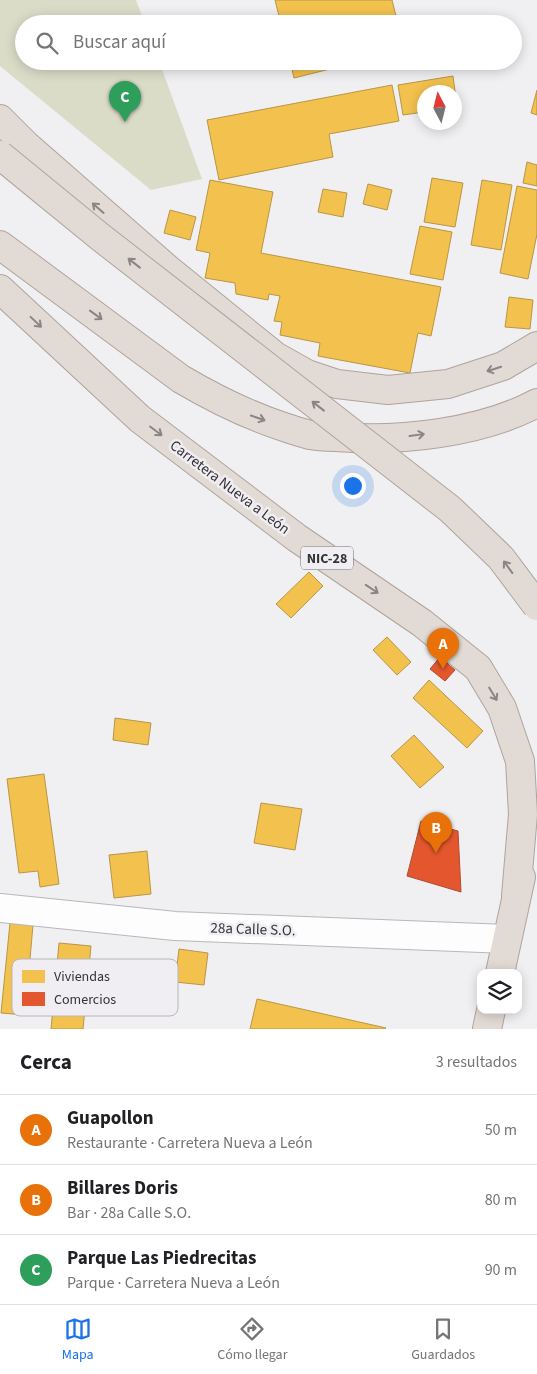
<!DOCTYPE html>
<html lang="es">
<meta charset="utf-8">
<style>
body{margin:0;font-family:"Source Sans 3",sans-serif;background:#f2f2f2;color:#202124}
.controls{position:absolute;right:15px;bottom:15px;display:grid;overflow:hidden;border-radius:10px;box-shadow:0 2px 12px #0003}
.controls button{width:45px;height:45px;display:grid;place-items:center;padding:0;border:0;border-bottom:1px solid #e0e0e0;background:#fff;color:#202124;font:25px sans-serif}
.compass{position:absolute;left:417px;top:85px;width:45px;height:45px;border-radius:50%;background:#fff;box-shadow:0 2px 12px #0003;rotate:353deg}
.you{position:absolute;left:352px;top:485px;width:18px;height:18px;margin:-12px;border:4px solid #fff;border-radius:50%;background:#1a73e8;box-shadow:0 0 0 8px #1a73e833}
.badge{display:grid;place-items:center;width:32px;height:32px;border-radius:50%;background:#1a73e8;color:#fff;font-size:16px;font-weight:700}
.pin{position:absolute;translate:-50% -41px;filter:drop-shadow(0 1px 2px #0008)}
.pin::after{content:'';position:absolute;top:26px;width:18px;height:15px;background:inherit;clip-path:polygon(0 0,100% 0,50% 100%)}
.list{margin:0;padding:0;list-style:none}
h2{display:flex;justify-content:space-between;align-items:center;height:65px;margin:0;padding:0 20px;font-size:21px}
h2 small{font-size:16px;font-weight:400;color:#757577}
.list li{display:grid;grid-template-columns:32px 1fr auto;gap:15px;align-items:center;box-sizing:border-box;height:70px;padding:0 20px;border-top:1px solid #e0e0e0}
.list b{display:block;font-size:19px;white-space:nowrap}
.list p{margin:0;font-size:16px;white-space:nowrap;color:#757577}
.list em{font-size:16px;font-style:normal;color:#757577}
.icon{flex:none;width:28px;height:28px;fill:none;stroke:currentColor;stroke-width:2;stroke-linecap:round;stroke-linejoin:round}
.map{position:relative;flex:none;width:537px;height:1029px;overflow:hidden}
.search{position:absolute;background:#fff;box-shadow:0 2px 12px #0003;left:15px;right:15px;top:15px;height:55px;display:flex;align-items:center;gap:12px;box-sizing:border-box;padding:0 18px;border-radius:28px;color:#757577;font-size:19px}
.sheet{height:275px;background:#fff}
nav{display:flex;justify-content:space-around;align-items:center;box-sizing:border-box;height:70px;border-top:1px solid #e0e0e0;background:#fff;font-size:14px;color:#757577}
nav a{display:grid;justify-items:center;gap:2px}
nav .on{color:#1a73e8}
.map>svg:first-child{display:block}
.green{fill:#dbdcc8}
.homes{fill:#f2c14e;stroke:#b99646}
.shops{fill:#e4572e;stroke:#af4c30}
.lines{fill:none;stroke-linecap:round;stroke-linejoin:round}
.minor-casing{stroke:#b8b7b9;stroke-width:30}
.trunk-casing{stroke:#afa49d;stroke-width:30}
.minor{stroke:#fdfdfd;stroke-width:28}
.trunk{stroke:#e2dad4;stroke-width:28}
.trunk-bridge-casing{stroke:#afa49d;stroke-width:30;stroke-linecap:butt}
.trunk-bridge{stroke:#e2dad4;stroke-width:28}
.oneway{stroke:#8b8684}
.labels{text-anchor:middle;stroke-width:5;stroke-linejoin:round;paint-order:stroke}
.shield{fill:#f0eef3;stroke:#6c6b6e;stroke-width:1}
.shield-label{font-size:14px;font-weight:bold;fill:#343335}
.street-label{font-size:15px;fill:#343335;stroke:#f0eef3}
.key{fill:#f0eef3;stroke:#b8b6ba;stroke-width:1}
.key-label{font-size:14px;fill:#343335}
</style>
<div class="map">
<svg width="537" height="1029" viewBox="0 0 537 1029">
<rect width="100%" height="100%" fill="#f0eff2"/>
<!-- green -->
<polygon class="green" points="0,0 136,0 145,24 24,24 24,61 159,61 202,179 151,190 0,66"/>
<!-- homes -->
<g class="homes">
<polygon points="275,0 392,0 398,24 281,24"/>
<polygon points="290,61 362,61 294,78"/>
<polygon points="453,76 457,106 454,107 454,92 424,92 424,112 403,115 398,85"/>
<polygon points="392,85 399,121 329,134 333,157 219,180 207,120"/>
<polygon points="537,90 537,115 531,113"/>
<polygon points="527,162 537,165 537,186 523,183"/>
<polygon points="432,178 463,183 455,227 424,222"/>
<polygon points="210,180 273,192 261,253 441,287 431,336 418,333 410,373 318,356 320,343 280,335 282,322 274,321 280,296 269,294 268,300 236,294 235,283 205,278 210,253 196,250"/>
<polygon points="482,180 512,185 501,250 471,245"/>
<polygon points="368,184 392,190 387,210 363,204"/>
<polygon points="517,186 537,190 537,234 528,279 500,273"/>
<polygon points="323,189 347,193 343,217 318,212"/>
<polygon points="170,210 196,217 190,240 164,233"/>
<polygon points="420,226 452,232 443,280 410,274"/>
<polygon points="509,297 533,300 530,329 505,327"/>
<polygon points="309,572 323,586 291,618 276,604"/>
<polygon points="387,637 411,662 397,675 373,650"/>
<polygon points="429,680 483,731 467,748 413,698"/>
<polygon points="115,718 151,723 148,745 113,740"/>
<polygon points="414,735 444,767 420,788 391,756"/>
<polygon points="44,774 59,884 40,887 38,871 19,873 7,779"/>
<polygon points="261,803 302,809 295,850 254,843"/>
<polygon points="147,851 151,894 114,898 109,855"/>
<polygon points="10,923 33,925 25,1015 1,1013"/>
<polygon points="59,943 91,946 83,1029 51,1029"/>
<polygon points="179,949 208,953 204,985 175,982"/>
<polygon points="257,999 386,1028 385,1029 250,1029"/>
</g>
<!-- shops -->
<g class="shops">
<polygon points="440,657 455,670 445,681 430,669"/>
<polygon points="421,821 458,831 461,892 407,876"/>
</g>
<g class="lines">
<!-- minor casing -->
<g class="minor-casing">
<polyline id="minor" points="0,908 175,926 507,939"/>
</g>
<!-- trunk casing -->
<g class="trunk-casing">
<g id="trunk">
<polyline points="0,119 26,145 170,271 275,356 307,374 337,384 388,390 448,384 503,366 537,346"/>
<path d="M0,245l181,134c34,20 66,36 103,48 9,3 17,6 26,8 8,2 18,2 26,2 63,5 145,-4 201,-34"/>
<polyline points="0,289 140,419 297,538 422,623 478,668 502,708 520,761 523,814 516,896"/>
<polyline points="500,973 521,877"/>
<polyline points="487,1029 491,1010"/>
</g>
</g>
<!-- minor -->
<use href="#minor" class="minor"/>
<!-- trunk -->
<use href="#trunk" class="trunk"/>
<!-- trunk-bridge casing -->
<g class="trunk-bridge-casing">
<polyline id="trunk-bridge" points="0,155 99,236 450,509 501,558 537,606"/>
</g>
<!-- trunk-bridge -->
<use href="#trunk-bridge" class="trunk-bridge"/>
</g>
<!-- one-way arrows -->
<defs><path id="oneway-shaft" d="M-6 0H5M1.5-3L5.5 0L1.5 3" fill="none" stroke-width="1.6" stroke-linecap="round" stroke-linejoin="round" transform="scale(1.25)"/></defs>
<g class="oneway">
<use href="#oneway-shaft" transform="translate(98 208) rotate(-139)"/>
<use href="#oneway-shaft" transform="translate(134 263) rotate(-142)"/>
<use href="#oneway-shaft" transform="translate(96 315) rotate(36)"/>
<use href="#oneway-shaft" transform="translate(36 322) rotate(43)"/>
<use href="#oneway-shaft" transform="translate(494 369) rotate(162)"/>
<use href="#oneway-shaft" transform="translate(318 406) rotate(-142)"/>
<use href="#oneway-shaft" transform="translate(258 418) rotate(19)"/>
<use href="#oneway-shaft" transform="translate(156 431) rotate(37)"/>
<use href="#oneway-shaft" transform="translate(417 435) rotate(-8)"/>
<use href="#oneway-shaft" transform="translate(508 567) rotate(-126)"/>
<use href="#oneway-shaft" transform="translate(372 589) rotate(34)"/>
<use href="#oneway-shaft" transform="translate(493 694) rotate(59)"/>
</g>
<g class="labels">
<!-- shield labels -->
<rect class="shield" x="301" y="546.5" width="52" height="23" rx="4"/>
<g class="shield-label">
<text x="327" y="563">NIC-28</text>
</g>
<!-- street labels -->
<g class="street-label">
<text transform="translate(230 487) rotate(37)" y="5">Carretera Nueva a León</text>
<text transform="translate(253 929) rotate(2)" y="5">28a Calle S.O.</text>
</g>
</g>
<!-- legend -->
<rect x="12" y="959" width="166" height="57" rx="8" class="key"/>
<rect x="22" y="970" width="23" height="13" fill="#f2c14e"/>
<rect x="22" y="992" width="23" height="14" fill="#e4572e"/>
<g class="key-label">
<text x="54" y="981">Viviendas</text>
<text x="54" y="1004">Comercios</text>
</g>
</svg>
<div class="controls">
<button><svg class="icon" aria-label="layers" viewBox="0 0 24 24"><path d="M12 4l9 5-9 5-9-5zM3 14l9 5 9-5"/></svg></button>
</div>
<svg class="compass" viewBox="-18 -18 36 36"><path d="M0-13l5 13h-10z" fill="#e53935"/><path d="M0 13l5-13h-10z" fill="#757577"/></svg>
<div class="you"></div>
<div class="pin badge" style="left:443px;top:669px;background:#e8710a">A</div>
<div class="pin badge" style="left:436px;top:853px;background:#e8710a">B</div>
<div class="pin badge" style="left:125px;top:122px;background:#2e9e5b">C</div>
<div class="search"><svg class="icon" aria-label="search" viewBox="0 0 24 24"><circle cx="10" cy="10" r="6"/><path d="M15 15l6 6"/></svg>Buscar aquí</div>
</div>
<section class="sheet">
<h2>Cerca<small>3 resultados</small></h2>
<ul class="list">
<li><span class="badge" style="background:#e8710a">A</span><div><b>Guapollon</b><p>Restaurante · Carretera Nueva a León</p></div><em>50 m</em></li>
<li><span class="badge" style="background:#e8710a">B</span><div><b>Billares Doris</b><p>Bar · 28a Calle S.O.</p></div><em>80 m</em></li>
<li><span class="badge" style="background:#2e9e5b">C</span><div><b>Parque Las Piedrecitas</b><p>Parque · Carretera Nueva a León</p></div><em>90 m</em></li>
</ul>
</section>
<nav>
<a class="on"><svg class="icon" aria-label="map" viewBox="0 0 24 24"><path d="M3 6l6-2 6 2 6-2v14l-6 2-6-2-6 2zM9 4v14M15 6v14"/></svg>Mapa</a>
<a><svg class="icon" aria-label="directions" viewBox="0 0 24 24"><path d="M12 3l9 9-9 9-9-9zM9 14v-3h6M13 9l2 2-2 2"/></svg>Cómo llegar</a>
<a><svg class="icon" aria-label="saved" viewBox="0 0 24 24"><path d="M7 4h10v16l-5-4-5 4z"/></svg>Guardados</a>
</nav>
